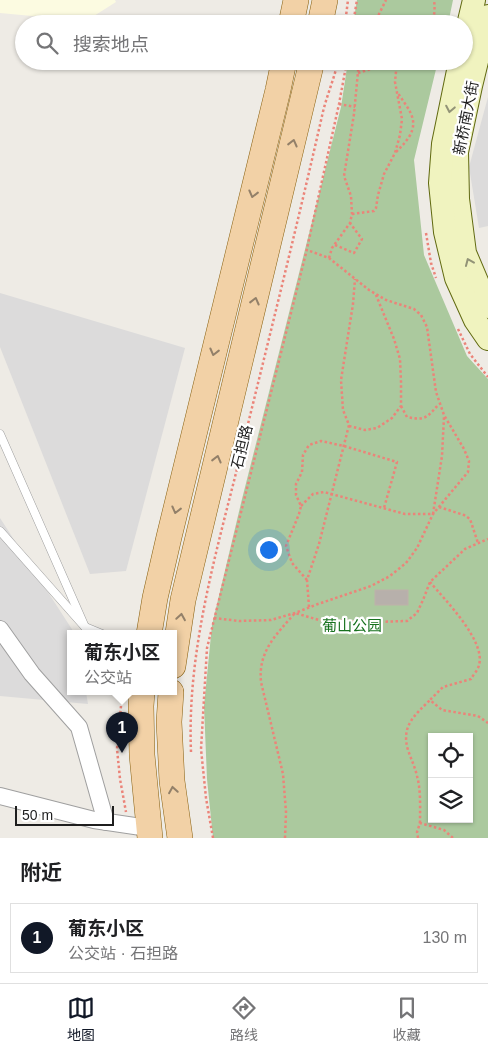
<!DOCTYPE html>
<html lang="zh">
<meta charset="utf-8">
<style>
body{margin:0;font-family:Helvetica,"Noto Sans SC",sans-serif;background:#f2f2f2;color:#202124}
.controls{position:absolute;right:15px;bottom:15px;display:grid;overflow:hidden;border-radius:0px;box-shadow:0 1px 4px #0004}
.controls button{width:45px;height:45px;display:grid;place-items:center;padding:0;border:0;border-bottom:1px solid #e0e0e0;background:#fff;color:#202124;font:25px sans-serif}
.scale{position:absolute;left:15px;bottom:12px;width:99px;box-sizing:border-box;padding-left:5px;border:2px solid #1e1e1e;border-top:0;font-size:14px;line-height:18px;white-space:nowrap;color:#1e1e1e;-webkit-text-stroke:4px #fff;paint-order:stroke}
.you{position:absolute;left:268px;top:549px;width:18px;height:18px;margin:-12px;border:4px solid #fff;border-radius:50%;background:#1a73e8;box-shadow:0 0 0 8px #1a73e833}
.badge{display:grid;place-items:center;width:32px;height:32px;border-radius:50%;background:#111827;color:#fff;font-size:16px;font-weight:700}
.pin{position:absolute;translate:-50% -41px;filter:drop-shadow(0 1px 2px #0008)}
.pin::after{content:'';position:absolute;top:26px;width:18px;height:15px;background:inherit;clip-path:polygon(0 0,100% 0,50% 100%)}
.popup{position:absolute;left:67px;top:630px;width:110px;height:65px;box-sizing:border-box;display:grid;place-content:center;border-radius:0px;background:#fff;filter:drop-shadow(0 1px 4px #0005);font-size:16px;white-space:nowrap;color:#757577}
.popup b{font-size:19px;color:#202124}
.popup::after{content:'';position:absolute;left:50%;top:100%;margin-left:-10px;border:10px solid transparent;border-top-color:#fff}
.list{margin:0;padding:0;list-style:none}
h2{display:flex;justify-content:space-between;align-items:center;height:65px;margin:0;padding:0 20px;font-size:21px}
h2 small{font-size:16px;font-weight:400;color:#757577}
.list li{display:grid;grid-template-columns:32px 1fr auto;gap:15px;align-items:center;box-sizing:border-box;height:70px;margin:0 10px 10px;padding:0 10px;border:1px solid #e0e0e0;border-radius:0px}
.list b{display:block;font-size:19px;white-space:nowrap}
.list p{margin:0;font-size:16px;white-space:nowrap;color:#757577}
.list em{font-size:16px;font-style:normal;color:#757577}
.icon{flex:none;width:28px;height:28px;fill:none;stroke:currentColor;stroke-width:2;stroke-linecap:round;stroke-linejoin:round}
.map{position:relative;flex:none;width:488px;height:838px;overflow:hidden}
.search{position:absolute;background:#fff;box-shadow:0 1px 4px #0004;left:15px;right:15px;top:15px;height:55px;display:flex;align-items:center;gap:12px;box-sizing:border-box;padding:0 18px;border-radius:28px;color:#757577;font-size:19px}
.sheet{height:145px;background:#fff}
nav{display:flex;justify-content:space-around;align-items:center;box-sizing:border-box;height:70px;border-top:1px solid #e0e0e0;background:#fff;font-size:14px;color:#757577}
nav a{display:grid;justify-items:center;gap:2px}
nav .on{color:#111827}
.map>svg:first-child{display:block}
.residential{fill:#dcdbdb}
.education{fill:#fcfbe1}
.forest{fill:#abc99e;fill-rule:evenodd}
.building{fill:#b7b0ab;stroke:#beb2a9}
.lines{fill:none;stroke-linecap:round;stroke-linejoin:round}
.lane-casing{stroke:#9f9f9f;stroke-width:9}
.street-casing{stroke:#9f9f9f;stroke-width:18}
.secondary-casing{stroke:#616a10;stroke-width:24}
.primary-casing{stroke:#886010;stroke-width:26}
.path{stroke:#eb8479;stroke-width:2.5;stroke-dasharray:2.5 2.5;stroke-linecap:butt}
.lane{stroke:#fff;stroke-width:8}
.street{stroke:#fff;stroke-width:16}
.secondary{stroke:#f0f3bf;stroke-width:22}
.primary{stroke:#f2d1a6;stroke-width:25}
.oneway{stroke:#929377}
.oneway2{stroke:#938069}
.labels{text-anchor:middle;stroke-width:4.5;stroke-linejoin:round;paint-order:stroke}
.street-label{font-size:15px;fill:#1e1e1e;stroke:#fff}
.park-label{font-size:15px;fill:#17711e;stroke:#fff}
</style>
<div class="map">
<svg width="488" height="838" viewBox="0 0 488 838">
<rect width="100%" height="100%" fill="#eeebe5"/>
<!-- residential -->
<g class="residential">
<polygon points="488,97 488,226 479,228 469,167"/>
<polygon points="0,293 185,348 126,571 90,574 0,347"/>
<polygon points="0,518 75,634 71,634 71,692 86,692 88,704 0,696"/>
</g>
<!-- education -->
<polygon class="education" points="0,0 115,0 116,2 86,21 0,13"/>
<!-- forest -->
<g class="forest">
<polygon points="357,0 453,0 448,24 353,24"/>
<path d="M348,61h90l-24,99 10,95 43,101 21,23v459h-275l-6,-59 -3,-73 8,-81 30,-126 99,-392zM432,737h37v82h-37z"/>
</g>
<!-- building -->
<rect class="building" x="375" y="590" width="33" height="15"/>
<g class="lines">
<!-- lane casing -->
<g class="lane-casing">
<g id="lane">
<polyline points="0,434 85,627"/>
<polyline points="0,531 85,627 102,634"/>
</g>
</g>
<!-- street casing -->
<g class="street-casing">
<g id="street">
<polyline points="0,629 32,674 79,727 106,822"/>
<polyline points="0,796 94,820 148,828"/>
</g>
</g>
<!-- secondary casing -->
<g class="secondary-casing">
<g id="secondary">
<polyline points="488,16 471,86 457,152 458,199 465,253 488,307"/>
<polyline points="464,42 474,0"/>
<polyline points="460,61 443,144 440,183 445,232 456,278 475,320 488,339"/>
</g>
</g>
<!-- primary casing -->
<g class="primary-casing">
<g id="primary">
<polyline points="291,24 296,0"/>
<polyline points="320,24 325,0"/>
<polyline points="149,634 155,598 169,537 278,90 284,61"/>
<polyline points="173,666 183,600 312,61"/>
<polyline points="142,692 141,706 142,755 150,838"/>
<polyline points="171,692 169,722 172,781 180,838"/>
</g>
</g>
<!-- path -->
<g class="path">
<polyline points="433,20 451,24"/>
<polyline points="345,24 348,0"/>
<polyline points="353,24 357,0"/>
<polyline points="374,24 386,0"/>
<path d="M431,24c4,-8 4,-16 3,-24"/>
<polyline points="358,73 397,61"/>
<polyline points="339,104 355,107"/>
<path d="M396,152c5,-5 9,-9 13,-15 11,-18 -2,-29 -11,-44"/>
<polyline points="352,214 374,211 376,208 378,195 384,174 395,153 400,135 402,119 395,82 397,61"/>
<polyline points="426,233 431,263 436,278"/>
<polyline points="335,245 354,253 362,239 350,223"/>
<polyline points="329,258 332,248 350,223 352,214 351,196 344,176 354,114 359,61"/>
<polyline points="458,329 470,354 488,377"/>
<path d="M401,406l6,11c19,4 20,0 32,-13"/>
<polyline points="349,426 365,430 377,428 392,418 401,406 401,382 400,359 394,339 376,295"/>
<polyline points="301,506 313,494 324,492 405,514 433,514 442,456 444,417"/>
<polyline points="439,507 464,515 470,519 478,543"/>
<polyline points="307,580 292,563 286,546 299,514 301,506 296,495 296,484 302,472 303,455 309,445 321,441 344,446 397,462 384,508"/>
<path d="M430,582c15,18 56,59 49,83 -1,5 -6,10 -8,14l-28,8 -13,13 12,10 36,6 10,7"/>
<polyline points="309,607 307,580 319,544 349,425 343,410 341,380 353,304 355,279"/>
<polyline points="214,618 239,621 271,620 295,613 318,604 371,586 390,576 406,563 417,548 433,514 468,472 469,461 464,449 444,415 436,392 427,327 421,315 414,309 386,300 369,290 329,258 307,250"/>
<polyline points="121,706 117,749 120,779 126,812"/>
<path d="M191,752c-4,-95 22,-188 45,-279 29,-119 59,-238 86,-357 4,-19 12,-36 16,-55"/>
<path d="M420,823c0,-15 1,-33 -3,-47 -2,-9 -6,-17 -9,-26 -7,-24 6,-34 22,-50"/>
<polyline points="213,838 206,798 201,749 207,648 306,253 339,104 347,61"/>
<path d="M285,838l1,-26 -3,-38 -22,-92c-3,-31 15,-47 34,-69l24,7 54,2 34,-1 10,-8 6,-13 7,-18 35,-33 23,-10"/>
<polyline points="418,838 417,832 420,823 444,830 453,838"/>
</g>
<!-- lane -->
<use href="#lane" class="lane"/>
<!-- street -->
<use href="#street" class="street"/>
<!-- secondary -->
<use href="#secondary" class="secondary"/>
<!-- primary -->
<use href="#primary" class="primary"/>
</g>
<!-- one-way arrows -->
<defs><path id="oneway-chevron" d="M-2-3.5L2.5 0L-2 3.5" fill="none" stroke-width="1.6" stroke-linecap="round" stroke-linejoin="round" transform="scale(1.25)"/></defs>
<g class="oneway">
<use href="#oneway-chevron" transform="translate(450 109) rotate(101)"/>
<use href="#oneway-chevron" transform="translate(469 262) rotate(-113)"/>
</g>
<g class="oneway2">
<use href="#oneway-chevron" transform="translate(293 143) rotate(-76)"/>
<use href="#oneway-chevron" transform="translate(253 194) rotate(104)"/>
<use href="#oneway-chevron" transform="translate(255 301) rotate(-76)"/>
<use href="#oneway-chevron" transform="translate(214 352) rotate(104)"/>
<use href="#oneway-chevron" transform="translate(217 459) rotate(-76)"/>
<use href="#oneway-chevron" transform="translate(176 510) rotate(104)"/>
<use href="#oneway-chevron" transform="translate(181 617) rotate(-81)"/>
<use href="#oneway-chevron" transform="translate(173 790) rotate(-99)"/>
</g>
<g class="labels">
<!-- street labels -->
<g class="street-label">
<text transform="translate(466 118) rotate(-79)" y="5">新桥南大街</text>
<text transform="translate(242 447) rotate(-76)" y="5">石担路</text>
</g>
<!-- park labels -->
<g class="park-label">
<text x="352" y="631">葡山公园</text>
</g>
</g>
</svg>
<div class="controls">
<button><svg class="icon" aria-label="locate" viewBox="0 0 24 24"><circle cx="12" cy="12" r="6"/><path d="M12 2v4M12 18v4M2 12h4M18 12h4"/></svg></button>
<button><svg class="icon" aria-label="layers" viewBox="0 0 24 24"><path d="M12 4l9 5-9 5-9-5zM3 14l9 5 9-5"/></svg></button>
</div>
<div class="scale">50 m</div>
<div class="you"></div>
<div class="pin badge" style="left:122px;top:753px">1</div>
<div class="popup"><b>葡东小区</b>公交站</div>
<div class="search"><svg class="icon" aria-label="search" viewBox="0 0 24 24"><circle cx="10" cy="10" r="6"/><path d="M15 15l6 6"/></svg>搜索地点</div>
</div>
<section class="sheet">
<h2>附近<small></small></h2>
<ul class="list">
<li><span class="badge">1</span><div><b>葡东小区</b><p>公交站 · 石担路</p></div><em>130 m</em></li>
</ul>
</section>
<nav>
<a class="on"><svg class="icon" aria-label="map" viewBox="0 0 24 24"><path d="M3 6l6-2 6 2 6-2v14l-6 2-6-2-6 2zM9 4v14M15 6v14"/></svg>地图</a>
<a><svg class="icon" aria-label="directions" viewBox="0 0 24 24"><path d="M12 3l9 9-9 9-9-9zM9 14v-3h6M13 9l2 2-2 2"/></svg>路线</a>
<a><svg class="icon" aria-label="saved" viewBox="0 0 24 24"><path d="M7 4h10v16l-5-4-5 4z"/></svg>收藏</a>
</nav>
